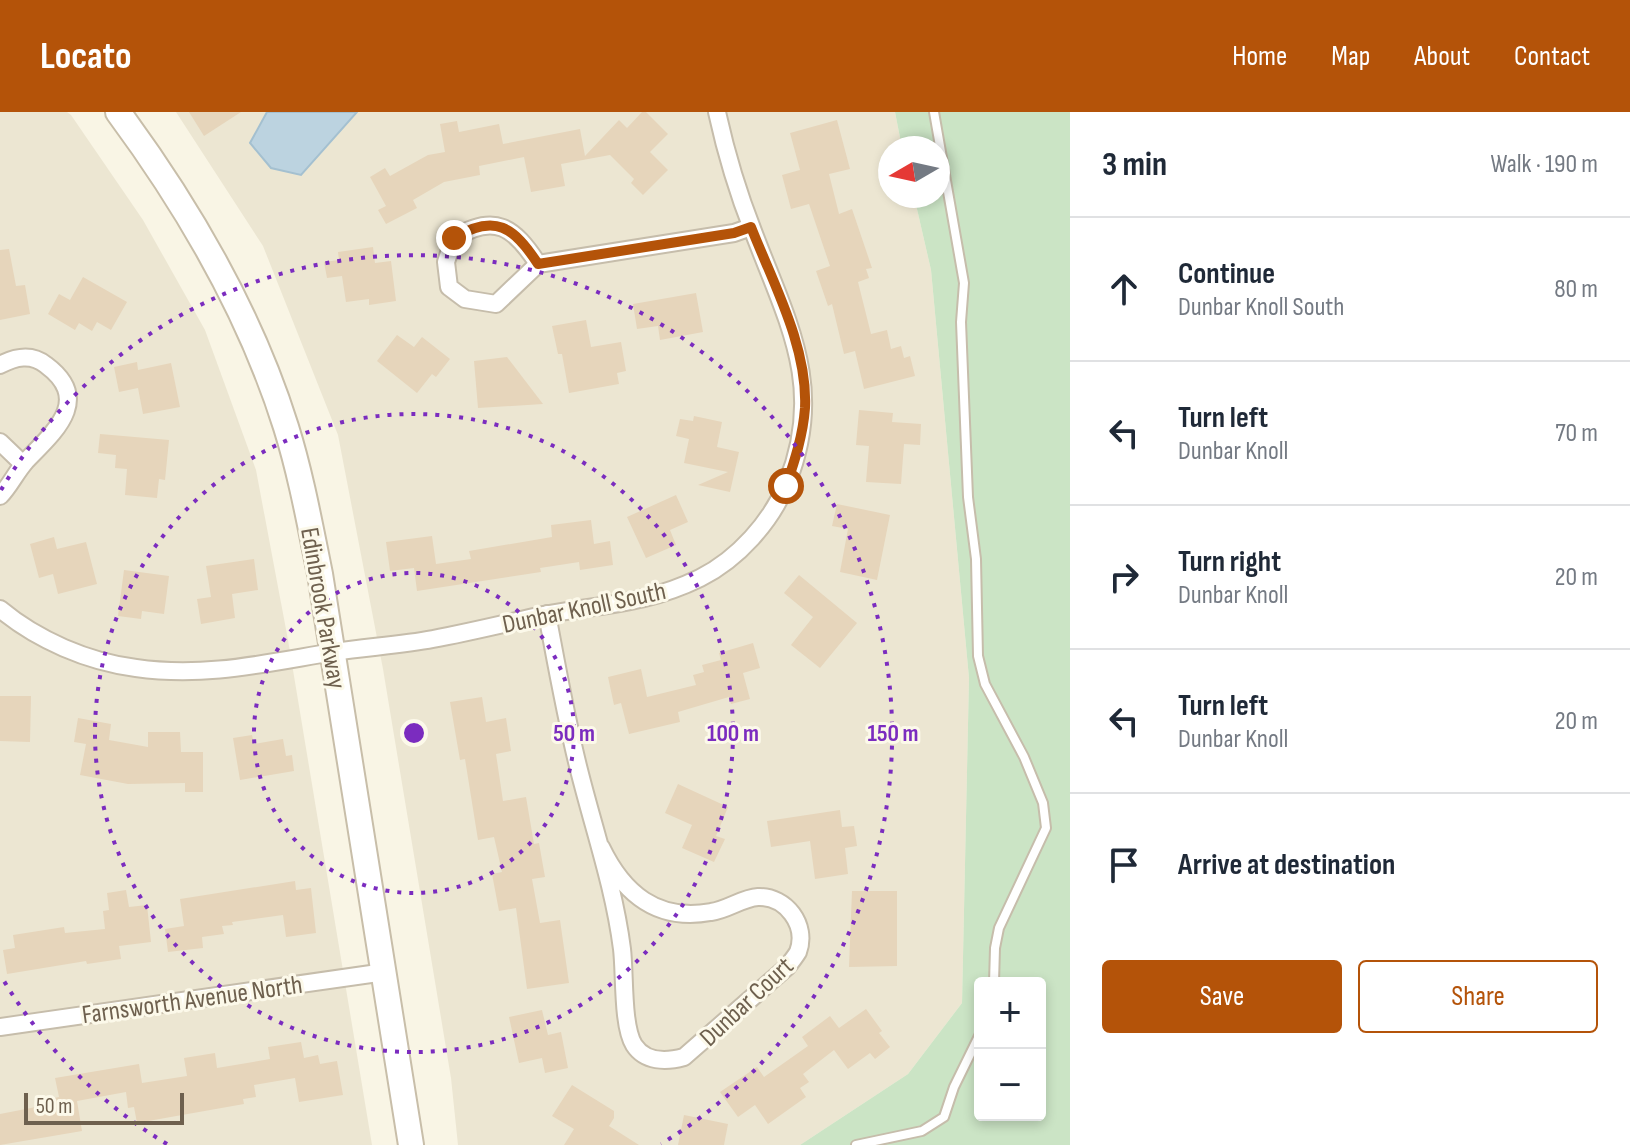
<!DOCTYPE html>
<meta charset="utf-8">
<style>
body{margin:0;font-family:"Sofia Sans Condensed",sans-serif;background:#f6f6f7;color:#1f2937}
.controls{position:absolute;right:24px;bottom:24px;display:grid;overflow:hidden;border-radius:8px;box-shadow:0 4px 12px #0003}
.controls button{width:72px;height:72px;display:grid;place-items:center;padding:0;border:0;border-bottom:2px solid #e0e1e3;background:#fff;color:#1f2937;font:40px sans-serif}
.compass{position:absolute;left:878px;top:24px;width:72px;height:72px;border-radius:50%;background:#fff;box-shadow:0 4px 12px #0003;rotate:261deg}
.scale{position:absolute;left:24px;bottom:20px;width:160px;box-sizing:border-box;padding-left:8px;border:4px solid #6e604e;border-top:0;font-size:22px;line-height:28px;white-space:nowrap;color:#6e604e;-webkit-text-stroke:6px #fcf9ea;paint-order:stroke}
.stop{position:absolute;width:24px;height:24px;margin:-18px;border:6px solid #b45309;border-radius:50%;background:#fff}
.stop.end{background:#b45309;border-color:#fff;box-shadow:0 2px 8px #0008}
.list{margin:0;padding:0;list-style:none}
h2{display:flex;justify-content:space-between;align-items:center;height:104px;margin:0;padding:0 32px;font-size:34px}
h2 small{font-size:26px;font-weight:400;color:#747a83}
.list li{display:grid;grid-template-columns:52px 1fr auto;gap:24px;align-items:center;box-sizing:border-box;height:144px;padding:0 32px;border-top:2px solid #e0e1e3}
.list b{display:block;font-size:30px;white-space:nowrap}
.list p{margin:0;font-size:26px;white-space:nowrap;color:#747a83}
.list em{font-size:26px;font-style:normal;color:#747a83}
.actions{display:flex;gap:16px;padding:24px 32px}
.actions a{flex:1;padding:18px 0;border:2px solid #b45309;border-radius:8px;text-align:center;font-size:28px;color:#b45309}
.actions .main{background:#b45309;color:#fff}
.icon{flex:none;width:44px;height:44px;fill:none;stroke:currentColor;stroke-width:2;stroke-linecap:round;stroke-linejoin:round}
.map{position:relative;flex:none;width:1070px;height:1033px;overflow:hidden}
header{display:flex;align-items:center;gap:48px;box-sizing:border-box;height:112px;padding:0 40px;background:#b45309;color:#fff}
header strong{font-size:38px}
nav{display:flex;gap:44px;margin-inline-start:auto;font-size:28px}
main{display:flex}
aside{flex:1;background:#fff}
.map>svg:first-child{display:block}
.residential{fill:#ece6d2}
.green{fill:#cbe4c5;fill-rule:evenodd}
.water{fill:#bcd3e0;stroke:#a4c0d0;stroke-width:2}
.building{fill:#e6d5bb}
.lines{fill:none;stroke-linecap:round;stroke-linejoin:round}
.lane-casing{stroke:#c6bdab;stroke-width:12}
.street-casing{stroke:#c6bdab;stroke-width:20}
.secondary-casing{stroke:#c8bea9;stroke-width:28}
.lane{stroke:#fff;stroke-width:8}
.street{stroke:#fff;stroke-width:16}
.secondary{stroke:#fff;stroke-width:24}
.route{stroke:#b45309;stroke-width:10}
.ring{fill:none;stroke:#7b2cbf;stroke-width:4;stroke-dasharray:4 8}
.labels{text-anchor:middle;stroke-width:6;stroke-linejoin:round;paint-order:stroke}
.street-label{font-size:26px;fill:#6e604e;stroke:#fcf9ea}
.centre{fill:#7b2cbf;stroke:#fcf9ea;stroke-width:4}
.ring-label{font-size:24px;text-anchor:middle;font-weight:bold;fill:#7b2cbf;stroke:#fcf9ea;stroke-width:6;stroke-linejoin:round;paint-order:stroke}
</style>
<header>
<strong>Locato</strong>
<nav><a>Home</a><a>Map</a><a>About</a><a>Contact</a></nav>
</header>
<main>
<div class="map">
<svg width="1070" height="1033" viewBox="0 0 1070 1033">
<rect width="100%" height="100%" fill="#f9f5e5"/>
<!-- residential -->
<g class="residential">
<polygon points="0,0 67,0 71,3 143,108 205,218 256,358 288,528 372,1033 0,1033"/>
<polygon points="176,0 895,0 902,36 890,36 890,84 914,84 931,158 969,566 962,891 908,962 800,1033 458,1033 451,966 383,557 338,323 263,134"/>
</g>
<!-- green -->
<path class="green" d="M895,0h175v1033h-270l108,-71 54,-71 7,-325 -38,-408 -17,-74h24v-48h-36zM980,871h60v132h-60z"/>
<!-- water -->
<polygon class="water" points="267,0 357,0 301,63 271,56 250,31"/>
<!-- building -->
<g class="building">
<polygon points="189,0 241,0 204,24"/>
<polygon points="642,0 646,0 668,22 650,40 668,58 643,83 631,71 634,67 610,43 561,52 565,74 531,80 524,45 479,54 480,63 444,70 413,88 417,96 386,112 378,98 386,94 370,65 385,56 390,64 428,43 445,40 440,12 457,9 459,20 499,12 503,32 580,17 585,44 619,8 627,16"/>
<polygon points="837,8 850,57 829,62 839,102 852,97 872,156 866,157 869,166 858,170 871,222 887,218 891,237 901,234 904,246 910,244 915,264 864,277 855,239 844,242 832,192 828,194 816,159 830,154 809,92 791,97 782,63 800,58 790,21"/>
<polygon points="373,135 375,151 391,149 396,189 369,193 369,187 346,190 342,164 327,166 324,150 339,148 338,140"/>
<polygon points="9,137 16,174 25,173 30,202 0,208 0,138"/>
<polygon points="83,165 127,190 111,218 97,210 92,219 79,211 75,218 48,202 59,182 70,188"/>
<polygon points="696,181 703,220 660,228 658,214 637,217 633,192"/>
<polygon points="586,208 591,235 621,230 626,259 617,261 619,272 569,281 562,242 558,242 552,214"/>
<polygon points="397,223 414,235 422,225 450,247 436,265 432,262 417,281 377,249"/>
<polygon points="507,245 543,292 478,296 474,249"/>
<polygon points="137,250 138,258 171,251 180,295 143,302 138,276 119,280 114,255"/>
<polygon points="859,298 893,301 892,310 921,312 920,333 904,332 901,372 866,370 869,334 856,333"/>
<polygon points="694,304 722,310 717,335 739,340 730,380 698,373 728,360 684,351 689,327 676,324 680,307 693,309"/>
<polygon points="100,322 169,328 165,368 159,367 157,386 125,383 127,357 115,356 116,343 98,341"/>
<polygon points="676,383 688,410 670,418 676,433 646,446 627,405"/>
<polygon points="837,392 890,403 877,468 840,460 848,417 832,414"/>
<polygon points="591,408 594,432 610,429 613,453 580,458 579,450 540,456 541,460 417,479 414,456 390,459 386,430 432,424 436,452 471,447 469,439 552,425 551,413"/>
<polygon points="54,425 57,437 86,430 97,472 58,482 53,462 39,466 30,432"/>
<polygon points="254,447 258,478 232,482 235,506 201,512 197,487 211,485 206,454"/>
<polygon points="124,458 169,464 164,502 142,499 141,507 118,504"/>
<polygon points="799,463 857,511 820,556 791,533 813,505 784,481"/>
<polygon points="753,531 760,556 743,561 750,587 731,592 729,585 678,600 680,610 629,622 621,591 614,593 608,565 641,557 647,585 696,573 693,563 704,560 702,553 721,548 719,541"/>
<polygon points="0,584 31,584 30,630 0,629"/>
<polygon points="482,585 486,610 506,606 511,639 496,642 503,689 526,685 534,732 539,731 545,765 532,767 540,811 560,808 569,871 527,877 516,796 499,799 492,762 502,760 494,725 478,728 465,647 460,648 450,590"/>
<polygon points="78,606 111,612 109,628 148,635 148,620 180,620 181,640 203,640 203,680 185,680 185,671 128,672 80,663 86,632 74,630"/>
<polygon points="252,623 254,632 283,627 286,644 292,643 294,659 240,668 233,626"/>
<polygon points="678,672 728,695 716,724 725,727 714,750 682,736 692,713 665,701"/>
<polygon points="840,698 842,715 854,714 857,734 845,736 848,762 815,767 810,729 771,735 767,709"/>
<polygon points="295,769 296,778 311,776 316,821 286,825 283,803 232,810 233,813 222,814 224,822 202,825 203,836 168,840 165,817 184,814 180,787"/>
<polygon points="126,778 129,795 147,793 151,830 119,834 121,847 87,852 86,849 7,862 3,838 15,836 13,823 64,815 65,821 105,817 103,799 109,798 107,781"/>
<polygon points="852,779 897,779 897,854 849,855"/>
<polygon points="866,897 882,919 879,921 890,935 875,947 870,941 848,957 834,938 803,962 809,970 800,976 806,985 768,1012 755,993 738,1005 720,980 757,955 764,965 808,934 802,925 830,904 839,916"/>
<polygon points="542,898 548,923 561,920 568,956 545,961 542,946 519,951 509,905"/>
<polygon points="301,930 304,946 318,943 320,952 337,949 343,983 299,990 295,966 254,973 256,985 243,987 244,992 137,1011 134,995 128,996 126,980 77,989 82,1019 0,1033 0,1002 41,994 40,989 59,985 55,966 139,952 142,971 187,964 184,946 215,941 217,956 270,947 268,935"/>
<polygon points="572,973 614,999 614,1006 609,1014 639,1033 564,1033 574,1017 552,1004"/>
<polygon points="684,1003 728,1012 724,1033 678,1033"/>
</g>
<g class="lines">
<!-- lane casing -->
<g class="lane-casing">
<g id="lane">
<polyline points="934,0 964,171 961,210 968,385 976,447 978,544 985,572 1024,645 1043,691 1046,716 999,816 995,836 994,871"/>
<polyline points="856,1033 922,1019 944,1005 954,975 980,922"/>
</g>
</g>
<!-- street casing -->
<g class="street-casing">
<g id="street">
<path d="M538,152c-24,-37 -43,-51 -84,-26l-8,24 3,25 16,12 31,5 42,-40 196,-31 17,-6"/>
<path d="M0,253c15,-8 31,-12 46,0 47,35 8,67 -20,96 -10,11 -16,25 -26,35"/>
<polyline points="0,330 23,352"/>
<path d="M0,497c37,31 88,53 136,59 69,10 130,-5 198,-16 33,-5 67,-7 99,-13 37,-7 74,-16 110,-24 58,-11 102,-10 157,-37 38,-19 71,-56 87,-95 39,-96 0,-162 -34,-252 -15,-38 -27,-78 -36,-119"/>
<path d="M547,502c10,53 19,105 32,156 15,60 35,117 43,179 3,24 0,77 12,96 11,17 32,17 50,12l103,-90c4,-5 8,-10 11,-15 10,-27 -12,-56 -40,-55 -16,1 -31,13 -47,15 -54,10 -88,-19 -110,-65"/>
<polyline points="0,915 385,860"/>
</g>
</g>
<!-- secondary casing -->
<g class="secondary-casing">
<path id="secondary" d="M118,0c71,96 132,200 168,315 15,48 24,98 34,147l91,571"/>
</g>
<!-- lane -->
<use href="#lane" class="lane"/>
<!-- street -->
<use href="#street" class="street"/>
<!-- secondary -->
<use href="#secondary" class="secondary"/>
</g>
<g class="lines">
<!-- route -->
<path class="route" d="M454,126c41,-25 60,-11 84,26l196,-31 17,-6c22,56 57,120 54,181 -2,27 -10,52 -19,78"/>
</g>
<!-- distance rings -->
<g class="ring">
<circle cx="414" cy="621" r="160"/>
<circle cx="414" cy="621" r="319"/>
<path d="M167 1032A479 479 0 0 1 1 864M1 378A479 479 0 1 1 661 1032"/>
</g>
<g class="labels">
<!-- street labels -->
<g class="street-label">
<text transform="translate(584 495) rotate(-12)" y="9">Dunbar Knoll South</text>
<text transform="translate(324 496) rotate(80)" y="9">Edinbrook Parkway</text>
<text transform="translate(192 887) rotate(-8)" y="9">Farnsworth Avenue North</text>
<text transform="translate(746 889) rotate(-43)" y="9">Dunbar Court</text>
</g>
</g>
<circle cx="414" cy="621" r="12" class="centre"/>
<g class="ring-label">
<text x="574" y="629">50 m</text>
<text x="733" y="629">100 m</text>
<text x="893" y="629">150 m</text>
</g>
</svg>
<div class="controls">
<button>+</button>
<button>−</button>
</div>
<svg class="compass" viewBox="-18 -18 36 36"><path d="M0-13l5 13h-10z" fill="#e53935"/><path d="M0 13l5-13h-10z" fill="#747a83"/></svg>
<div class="scale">50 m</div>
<div class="stop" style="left:786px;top:374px"></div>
<div class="stop end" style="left:454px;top:126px"></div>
</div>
<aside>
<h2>3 min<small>Walk · 190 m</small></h2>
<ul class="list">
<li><svg class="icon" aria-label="ahead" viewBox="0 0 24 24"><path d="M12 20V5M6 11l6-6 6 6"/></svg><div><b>Continue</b><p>Dunbar Knoll South</p></div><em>80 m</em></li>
<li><svg class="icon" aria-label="left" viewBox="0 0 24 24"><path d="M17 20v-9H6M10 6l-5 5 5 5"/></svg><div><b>Turn left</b><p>Dunbar Knoll</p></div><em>70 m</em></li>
<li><svg class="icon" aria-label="right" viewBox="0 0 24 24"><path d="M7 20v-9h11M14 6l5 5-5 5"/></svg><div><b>Turn right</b><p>Dunbar Knoll</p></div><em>20 m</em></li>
<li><svg class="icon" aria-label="left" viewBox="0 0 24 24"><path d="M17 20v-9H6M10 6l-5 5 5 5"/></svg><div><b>Turn left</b><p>Dunbar Knoll</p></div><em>20 m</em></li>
<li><svg class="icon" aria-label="arrive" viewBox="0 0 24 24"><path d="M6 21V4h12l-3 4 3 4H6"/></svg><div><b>Arrive at destination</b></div></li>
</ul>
<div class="actions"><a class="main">Save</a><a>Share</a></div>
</aside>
</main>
